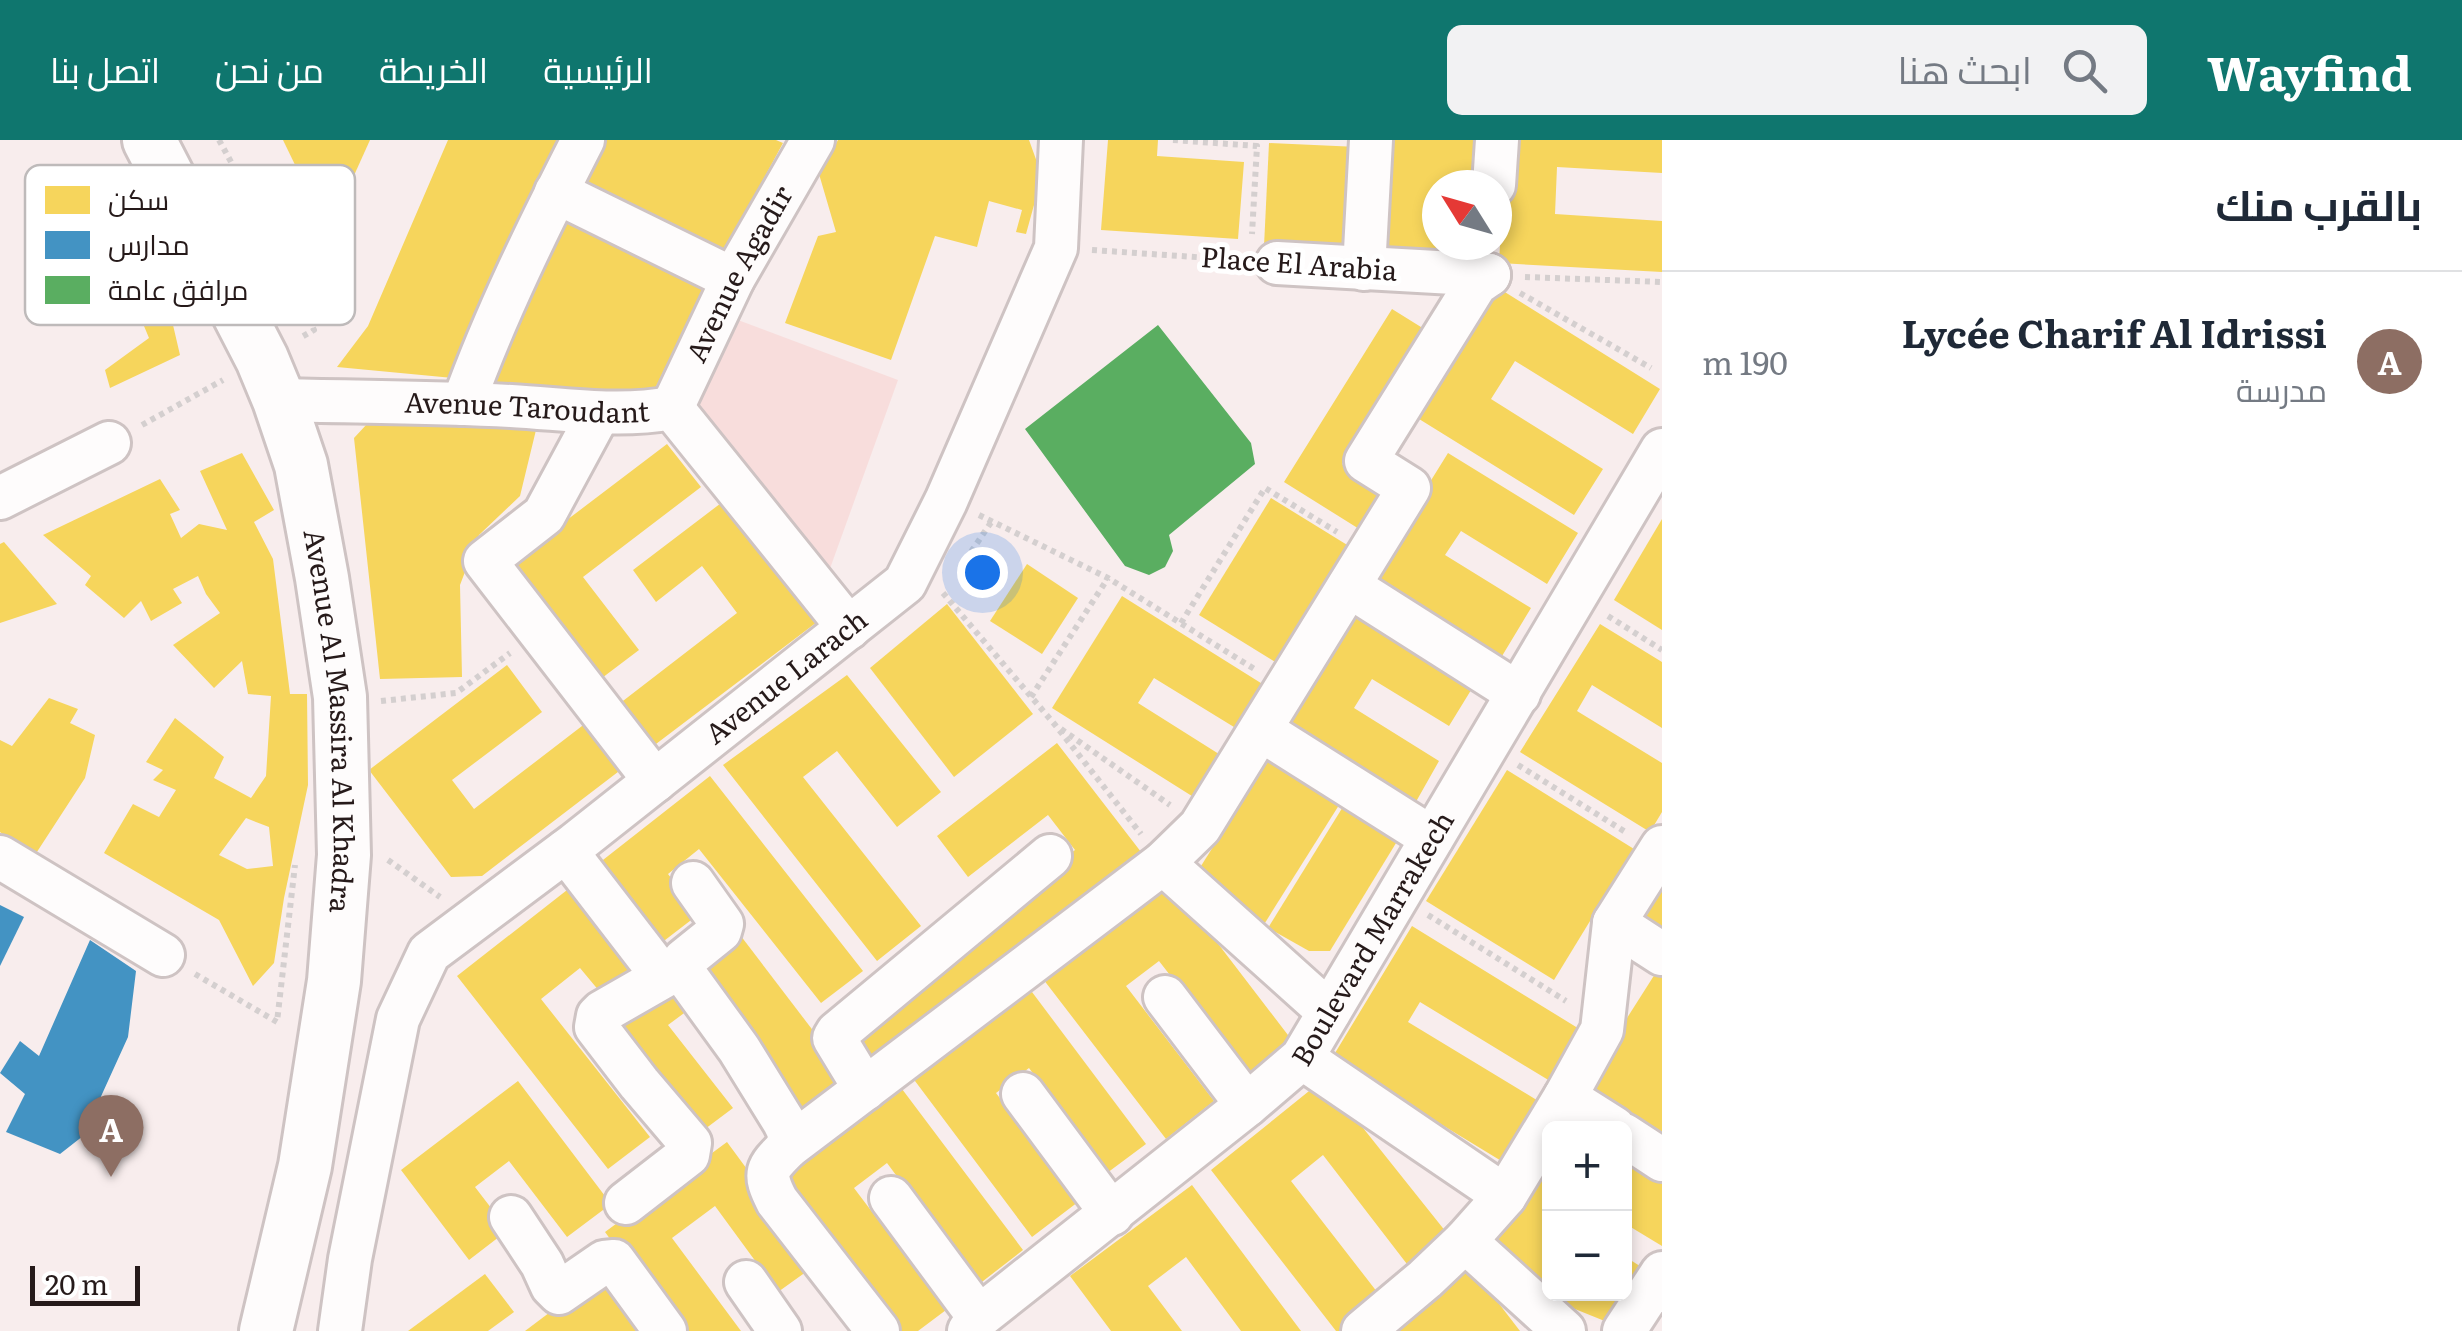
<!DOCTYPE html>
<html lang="ar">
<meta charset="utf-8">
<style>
body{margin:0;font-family:Literata,Cairo,serif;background:#f2f2f3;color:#1f2937;direction:rtl}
.controls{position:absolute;right:30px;bottom:30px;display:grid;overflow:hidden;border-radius:15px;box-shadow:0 5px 15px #0003}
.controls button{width:90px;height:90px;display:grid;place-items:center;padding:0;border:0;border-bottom:2px solid #e0e1e3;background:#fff;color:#1f2937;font:50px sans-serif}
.compass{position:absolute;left:1422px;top:30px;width:90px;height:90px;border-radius:50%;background:#fff;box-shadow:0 5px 15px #0003;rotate:307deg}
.scale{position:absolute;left:30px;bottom:25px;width:110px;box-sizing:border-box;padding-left:10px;border:5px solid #261a1a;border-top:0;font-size:28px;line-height:35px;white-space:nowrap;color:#261a1a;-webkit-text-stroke:8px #fff;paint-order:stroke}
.you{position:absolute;left:982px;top:432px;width:35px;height:35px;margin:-25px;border:8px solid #fff;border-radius:50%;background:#1a73e8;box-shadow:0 0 0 15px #1a73e833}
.badge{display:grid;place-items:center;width:65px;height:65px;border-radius:50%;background:#0f766e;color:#fff;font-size:32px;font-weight:700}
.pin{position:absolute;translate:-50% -82px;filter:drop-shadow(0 2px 5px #0008)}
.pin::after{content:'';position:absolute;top:52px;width:35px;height:30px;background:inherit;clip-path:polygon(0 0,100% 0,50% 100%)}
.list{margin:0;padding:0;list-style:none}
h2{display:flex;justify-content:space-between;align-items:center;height:130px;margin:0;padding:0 40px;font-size:42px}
h2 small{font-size:32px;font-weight:400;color:#747a83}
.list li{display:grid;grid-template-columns:65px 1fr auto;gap:30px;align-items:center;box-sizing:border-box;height:180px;padding:0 40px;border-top:2px solid #e0e1e3}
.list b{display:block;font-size:38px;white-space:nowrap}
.list p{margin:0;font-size:32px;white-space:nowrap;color:#747a83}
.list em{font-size:32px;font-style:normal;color:#747a83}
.icon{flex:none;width:55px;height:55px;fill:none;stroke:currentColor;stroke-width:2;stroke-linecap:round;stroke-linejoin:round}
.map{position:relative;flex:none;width:1662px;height:1191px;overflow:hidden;direction:ltr}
header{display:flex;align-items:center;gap:60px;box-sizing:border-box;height:140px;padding:0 50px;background:#0f766e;color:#fff}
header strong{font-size:48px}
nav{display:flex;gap:55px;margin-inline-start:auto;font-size:35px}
.search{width:700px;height:90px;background:#f2f2f3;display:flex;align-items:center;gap:25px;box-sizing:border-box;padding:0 35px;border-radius:15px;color:#747a83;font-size:38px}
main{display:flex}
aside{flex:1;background:#fff}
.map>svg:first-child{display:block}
.green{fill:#f8dddc}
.homes{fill:#f6d55c;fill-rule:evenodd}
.schools{fill:#4393c3}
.public{fill:#5aae61}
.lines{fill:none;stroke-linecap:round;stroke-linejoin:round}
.minor-casing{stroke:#cec3c3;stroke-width:48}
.major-casing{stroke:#cec3c3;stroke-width:58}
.path{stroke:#d4cfcf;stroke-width:6;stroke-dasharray:5 5;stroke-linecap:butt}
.minor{stroke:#fefcfc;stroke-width:42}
.major{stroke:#fefcfc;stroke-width:52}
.labels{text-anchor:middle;stroke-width:10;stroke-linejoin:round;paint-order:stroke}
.street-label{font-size:28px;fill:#261a1a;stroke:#fff}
.key{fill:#fff;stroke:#bebaba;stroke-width:2.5}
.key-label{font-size:28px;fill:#261a1a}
</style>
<header>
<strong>Wayfind</strong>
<div class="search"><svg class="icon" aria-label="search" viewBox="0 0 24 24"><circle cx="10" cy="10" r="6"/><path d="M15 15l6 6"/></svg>ابحث هنا</div>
<nav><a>الرئيسية</a><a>الخريطة</a><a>من نحن</a><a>اتصل بنا</a></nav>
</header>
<main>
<aside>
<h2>بالقرب منك<small></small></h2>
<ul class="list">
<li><span class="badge" style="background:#8d6e63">A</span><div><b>Lycée Charif Al Idrissi</b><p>مدرسة</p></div><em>190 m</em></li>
</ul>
</aside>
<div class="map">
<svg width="1662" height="1191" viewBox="0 0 1662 1191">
<rect width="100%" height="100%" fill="#f8eded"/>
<!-- green -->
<polygon class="green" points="730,177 898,240 828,434 689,263"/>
<!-- homes -->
<g class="homes">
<polygon points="283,0 370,0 328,93"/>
<polygon points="448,0 572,0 453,238 337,227 368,186"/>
<polygon points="593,0 776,0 783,3 719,122 568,47"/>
<polygon points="838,0 1029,0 1042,36 1026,94 1016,92 1022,70 989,61 977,107 935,96 891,220 785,183 818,96 836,92 819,34"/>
<polygon points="1108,0 1158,0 1157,16 1244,22 1238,99 1101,90"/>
<polygon points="1383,0 1477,0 1474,45 1437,45 1437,105 1470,105 1469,120 1376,114"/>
<polygon points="1506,0 1662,0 1662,33 1557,27 1555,74 1662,81 1662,132 1499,123"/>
<polygon points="1269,3 1358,7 1353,110 1264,106"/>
<polygon points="556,73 706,144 649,261 484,241"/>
<polygon points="159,125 180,215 110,248 105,230 149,198 124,138"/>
<polygon points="1492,144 1660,249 1633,294 1515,221 1491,259 1603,329 1574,375 1411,274"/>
<polygon points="1392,169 1429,192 1342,324 1388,353 1364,392 1284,342"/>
<polygon points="367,284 536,290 520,356 479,395 460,445 462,537 380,539 354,298"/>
<polygon points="667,304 701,347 583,437 639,510 594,544 505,427"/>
<path d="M242,313l32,57 -20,12 19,37 17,135h17l1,91 -24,113 -10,65 -21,23 -34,-66 -115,-67 29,-49 26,13 17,-27 -23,-10 10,-10 -17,-8 29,-44 49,39 -10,21 37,20 15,-22 5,-80 -23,-2 -6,-33 -28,27 -41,-43 47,-32 -14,-19 -8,-18 -25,13 9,14 -31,18 -10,-20 -17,17 -39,-33 6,-9 -48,-41 117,-56 20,31 -10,4 11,24 18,-14 28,6 -27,-59zM246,678l23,9 4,39 -26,3 -28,-14z"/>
<polygon points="1448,313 1578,393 1547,444 1461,391 1445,415 1531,468 1496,526 1366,445"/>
<polygon points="729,357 821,479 652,607 619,564 737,473 702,426 656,462 633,430"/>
<polygon points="1271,358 1357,411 1285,528 1199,475"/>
<polygon points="1662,379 1662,490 1614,460"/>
<polygon points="4,402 57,464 0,483 0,404"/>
<polygon points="1027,424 1078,458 1042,514 990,481"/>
<polygon points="1122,456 1275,552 1247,595 1154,538 1138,563 1230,621 1203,663 1052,568"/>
<polygon points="947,464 1033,574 954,637 870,528"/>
<polygon points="1353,465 1476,542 1449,586 1372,539 1354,568 1439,621 1413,667 1280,585"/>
<polygon points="1600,484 1662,522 1662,588 1592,545 1577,571 1662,623 1662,672 1650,692 1520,612"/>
<polygon points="507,525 542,572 452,640 474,669 595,576 631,622 482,736 451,737 369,630"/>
<polygon points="847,535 941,652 897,687 837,611 803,637 921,786 877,821 723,625"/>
<polygon points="49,558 78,569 70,583 95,595 85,638 33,718 0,692 0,600 12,606"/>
<polygon points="1057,603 1148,721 872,935 844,897 1075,710 1048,675 968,737 937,696"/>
<polygon points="1275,609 1346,654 1263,786 1194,737"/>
<polygon points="1507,630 1634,709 1554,840 1426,761"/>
<polygon points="710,636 863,831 821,863 699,709 668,734 699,774 656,807 594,727"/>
<polygon points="1349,657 1404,690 1330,811 1309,811 1268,788"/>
<polygon points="1662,722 1662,798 1628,776"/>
<polygon points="1167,737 1291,899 1247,934 1159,821 1126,846 1214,961 1166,999 1040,835"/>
<polygon points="576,743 638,823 600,852 580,828 541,859 650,997 608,1029 457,836"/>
<polygon points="1412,786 1581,890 1550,941 1420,862 1408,882 1540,962 1503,1022 1332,918"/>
<polygon points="734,787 853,943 807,978 688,822"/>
<polygon points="1662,823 1662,993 1585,944"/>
<polygon points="675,834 699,862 668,885 733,968 693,998 607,885"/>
<polygon points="1026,844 1146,1004 1107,1033 1029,928 996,953 1078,1062 1032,1097 909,933"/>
<polygon points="1324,939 1450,1097 1410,1128 1323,1015 1291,1041 1381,1157 1341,1191 1336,1191 1211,1030"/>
<polygon points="518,941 611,1064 567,1097 509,1021 475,1047 508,1090 469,1120 401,1030"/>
<polygon points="896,941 1023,1110 978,1145 887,1023 854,1048 946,1170 918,1191 892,1191 774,1033"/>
<polygon points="1550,1000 1550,1154 1624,1154 1624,1116 1651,1133 1622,1188 1560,1163 1482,1108"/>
<polygon points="727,1002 817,1124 778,1152 715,1066 672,1098 741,1191 678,1191 605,1092"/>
<polygon points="1624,1002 1662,1027 1662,1106 1624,1083"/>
<polygon points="1192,1045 1301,1191 1241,1191 1186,1117 1148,1146 1182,1191 1111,1191 1070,1136"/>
<polygon points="1470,1126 1520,1191 1391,1191"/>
<polygon points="606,1130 652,1191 525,1191"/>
<polygon points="485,1134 514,1172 488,1191 408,1191"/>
</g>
<!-- schools -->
<g class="schools">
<polygon points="0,765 24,777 0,826"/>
<polygon points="90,800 136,831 128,897 83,996 60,1014 6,992 25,954 0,933 20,901 39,916"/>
</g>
<!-- public -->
<polygon class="public" points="1158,185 1251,303 1255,324 1169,395 1173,411 1165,427 1149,435 1125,426 1025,289"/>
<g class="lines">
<!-- minor casing -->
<g class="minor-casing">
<g id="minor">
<polyline points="1494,45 1497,0"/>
<polyline points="556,52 733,139"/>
<polyline points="1277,123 1489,135"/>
<polyline points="1364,129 1371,0"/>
<path id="s1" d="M279,260c78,2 155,2 232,6 55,3 106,12 161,2l177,220"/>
<path d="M463,264c33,-91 76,-178 120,-264"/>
<path id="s2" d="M672,268l61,-129 80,-139"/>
<polyline points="599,273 544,375 485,421 655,641"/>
<polyline points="0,358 109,303"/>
<polyline points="1349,446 1519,554"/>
<polyline points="1261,590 1432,698"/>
<polyline points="566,711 663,837 602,872 598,876 596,887 639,943 690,1003 688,1015 626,1063"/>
<polyline points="0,717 163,815"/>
<polyline points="1163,723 1329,872"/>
<path d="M693,743l29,41 -2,7 -36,29 -4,5 1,4 58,80 45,73 5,10 -1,15c-21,21 -26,25 -11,54l101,130"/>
<polyline points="1614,783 1662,814"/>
<polyline points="1165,857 1247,965"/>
<polyline points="1302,918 1505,1056"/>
<polyline points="865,949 834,898 837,893 1050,716"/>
<polyline points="1023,954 1112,1074"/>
<polyline points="1565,957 1614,988"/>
<polyline points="1624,995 1662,1020"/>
<polyline points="788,1007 1163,723 1200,687 1409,348 1366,321 1476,144 1489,135"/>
<polyline points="891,1058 979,1177"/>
<polyline points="511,1077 542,1124 552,1146 559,1153 604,1122 614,1121 665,1191"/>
<polyline points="1465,1101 1564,1191"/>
<polyline points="746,1142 780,1191"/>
<path id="s3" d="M340,1191l10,-72 48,-240 31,-66 146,-109 330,-261 41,-82 110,-253 5,-108"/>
<path id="s4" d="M969,1191l10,-14 268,-212 55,-47 360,-608"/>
<polyline points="1363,1191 1425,1139 1465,1101 1505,1056 1565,957 1602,890 1614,783 1662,707"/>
<polyline points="1624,1191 1662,1133"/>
</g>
</g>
<!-- major casing -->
<g class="major-casing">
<g id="major">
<path id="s5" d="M149,0l113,219 17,41 22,65 21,113 18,119 4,158 -10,126 -29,185 -39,165"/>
</g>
</g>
<!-- path -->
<g class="path">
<polyline points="219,0 248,53 314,190 300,198"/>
<polyline points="1173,0 1257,6 1252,94"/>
<polyline points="1092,110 1239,120"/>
<polyline points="1525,137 1662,142"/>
<polyline points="1520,153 1651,228"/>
<polyline points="142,285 223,240"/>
<polyline points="979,375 1108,438 1256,530"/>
<polyline points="960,428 992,381"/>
<polyline points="943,453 1056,586 1141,694"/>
<polyline points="1608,476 1662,510"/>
<polyline points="1181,483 1265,348 1337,392"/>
<polyline points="1031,557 1108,438"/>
<polyline points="381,561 456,553 510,513"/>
<polyline points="1061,589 1170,665"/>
<polyline points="1518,625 1627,693"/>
<polyline points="388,720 440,757"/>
<polyline points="1428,775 1566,861"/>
<polyline points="195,834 277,882 295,725"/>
</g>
<!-- minor -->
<use href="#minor" class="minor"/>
<!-- major -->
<use href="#major" class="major"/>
</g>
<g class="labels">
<!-- street labels -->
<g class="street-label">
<text transform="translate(1299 124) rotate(4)" y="10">Place El Arabia</text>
<text dy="10" stroke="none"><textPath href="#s2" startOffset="150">Avenue Agadir</textPath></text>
<text dy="10" stroke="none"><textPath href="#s1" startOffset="248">Avenue Taroudant</textPath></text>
<text dy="10" stroke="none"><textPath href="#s3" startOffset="842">Avenue Larach</textPath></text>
<text dy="10" stroke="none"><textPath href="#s5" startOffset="618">Avenue Al Massira Al Khadra</textPath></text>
<text dy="10" stroke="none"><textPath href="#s4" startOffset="570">Boulevard Marrakech</textPath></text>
</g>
</g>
<!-- legend -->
<rect x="25" y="25" width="330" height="160" rx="15" class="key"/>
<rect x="45" y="46" width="45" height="28" fill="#f6d55c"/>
<rect x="45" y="91" width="45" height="28" fill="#4393c3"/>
<rect x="45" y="136" width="45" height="28" fill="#5aae61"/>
<g class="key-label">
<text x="108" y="70">سكن</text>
<text x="108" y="115">مدارس</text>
<text x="108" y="160">مرافق عامة</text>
</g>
</svg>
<div class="controls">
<button>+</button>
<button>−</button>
</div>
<svg class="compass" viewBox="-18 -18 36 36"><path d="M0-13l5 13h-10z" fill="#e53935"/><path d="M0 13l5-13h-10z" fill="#747a83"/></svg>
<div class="scale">20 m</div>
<div class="you"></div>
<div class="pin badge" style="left:111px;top:1037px;background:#8d6e63">A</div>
</div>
</main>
